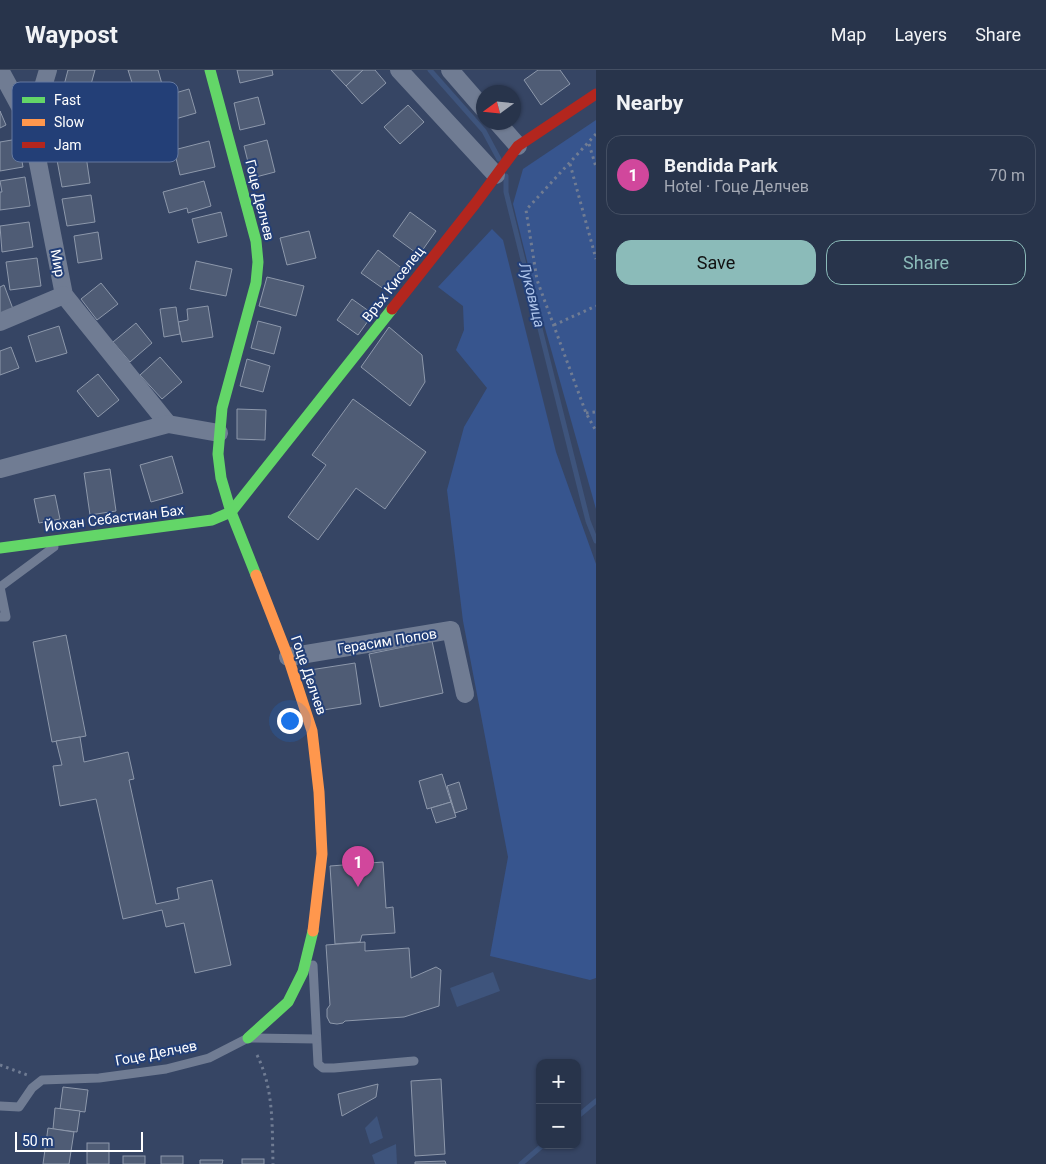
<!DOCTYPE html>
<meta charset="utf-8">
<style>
body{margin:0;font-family:Roboto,sans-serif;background:#343f55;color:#f1f3f6}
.controls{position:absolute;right:15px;bottom:15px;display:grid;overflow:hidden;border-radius:10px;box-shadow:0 1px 4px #0004}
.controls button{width:45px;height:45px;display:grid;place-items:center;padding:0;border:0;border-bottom:1px solid #444f63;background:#28344b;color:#f1f3f6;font:25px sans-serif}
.compass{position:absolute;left:476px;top:15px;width:45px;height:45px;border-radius:50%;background:#28344b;box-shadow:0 1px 4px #0004;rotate:255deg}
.scale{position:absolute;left:15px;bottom:12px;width:128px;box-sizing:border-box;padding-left:5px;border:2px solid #fff;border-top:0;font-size:14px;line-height:18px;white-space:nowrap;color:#fff;-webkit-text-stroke:4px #233f77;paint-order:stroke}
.you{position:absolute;left:289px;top:650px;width:18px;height:18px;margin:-12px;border:4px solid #fff;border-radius:50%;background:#1a73e8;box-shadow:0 0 0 8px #1a73e833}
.badge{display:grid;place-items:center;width:32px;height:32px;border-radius:50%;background:#8bbbb9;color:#fff;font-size:16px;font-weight:700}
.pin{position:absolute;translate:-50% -41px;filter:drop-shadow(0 1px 2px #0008)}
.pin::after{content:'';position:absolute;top:26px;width:18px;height:15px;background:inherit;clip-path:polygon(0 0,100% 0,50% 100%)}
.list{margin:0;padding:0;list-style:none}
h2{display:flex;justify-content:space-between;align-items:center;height:65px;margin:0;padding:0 20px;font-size:21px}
h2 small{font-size:16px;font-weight:400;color:#a5aab5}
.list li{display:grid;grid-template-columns:32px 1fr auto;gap:15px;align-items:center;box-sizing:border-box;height:80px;margin:0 10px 10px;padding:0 10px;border:1px solid #444f63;border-radius:15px}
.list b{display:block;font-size:19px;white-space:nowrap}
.list p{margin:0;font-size:16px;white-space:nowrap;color:#a5aab5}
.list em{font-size:16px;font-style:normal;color:#a5aab5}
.actions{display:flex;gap:10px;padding:15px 20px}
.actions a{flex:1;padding:11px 0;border:1px solid #8bbbb9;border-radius:15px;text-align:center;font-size:18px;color:#8bbbb9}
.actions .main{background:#8bbbb9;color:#111}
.map{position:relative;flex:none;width:596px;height:1094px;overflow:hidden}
header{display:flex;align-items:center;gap:30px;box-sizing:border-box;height:70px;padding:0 25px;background:#28344b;border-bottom:1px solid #444f63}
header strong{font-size:24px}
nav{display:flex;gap:28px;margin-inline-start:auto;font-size:18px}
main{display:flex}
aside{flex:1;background:#28344b}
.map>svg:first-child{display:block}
.green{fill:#37558e}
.water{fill:#3e547c}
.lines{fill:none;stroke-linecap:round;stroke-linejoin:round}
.stream{stroke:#3e547c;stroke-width:5}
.building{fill:#4f5c75;stroke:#8d98ab}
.path{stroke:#707c93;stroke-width:3;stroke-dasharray:2.5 4;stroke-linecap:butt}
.lane{stroke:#707c93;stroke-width:9}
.street{stroke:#707c93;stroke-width:18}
.fast{stroke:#63d668;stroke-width:11}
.slow{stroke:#ff974d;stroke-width:11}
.jam{stroke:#b3261e;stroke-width:11}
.labels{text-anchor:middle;stroke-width:4;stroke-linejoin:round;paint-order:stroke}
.street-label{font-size:14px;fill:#fff;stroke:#233f77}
.water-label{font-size:15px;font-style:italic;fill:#afc5eb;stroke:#233f77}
.key{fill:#233f77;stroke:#6579a0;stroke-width:1}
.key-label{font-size:14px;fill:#fff}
</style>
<header>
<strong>Waypost</strong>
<nav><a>Map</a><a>Layers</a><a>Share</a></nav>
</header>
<main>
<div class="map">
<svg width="596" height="1094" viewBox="0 0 596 1094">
<rect width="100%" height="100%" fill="#364564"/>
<!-- green -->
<g class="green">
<polygon points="596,50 596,439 534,219 513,134 523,99"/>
<polygon points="492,159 503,170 556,382 596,494 596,908 590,910 490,886 508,787 463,551 447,420 464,357 487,318 456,280 464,260 463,236 438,217"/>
</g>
<!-- water -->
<g class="water">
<polygon points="493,902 500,921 457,937 450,918"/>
<polygon points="377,1046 383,1068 370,1074 365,1058"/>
<polygon points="396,1074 397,1094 375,1094 372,1085"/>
</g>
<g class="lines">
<!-- stream -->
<g class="stream">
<polyline points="430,0 484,61 499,89"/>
<polyline points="506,106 506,122 588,451 596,471"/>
<polyline points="577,1047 596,1031"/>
<polyline points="521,1094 543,1075"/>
</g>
</g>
<!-- building -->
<g class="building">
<polygon points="68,0 95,0 88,25 63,19"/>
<polygon points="128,0 158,0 162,14 135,22"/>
<polygon points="237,0 272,0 273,5 240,13"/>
<polygon points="331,0 363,0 346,16"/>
<polygon points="363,0 375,0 386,13 362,34 346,16"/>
<polygon points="538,0 560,0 570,14 541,35 524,10"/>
<polygon points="189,19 196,43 165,52 158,28"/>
<polygon points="258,27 265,54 240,60 234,33"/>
<polygon points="408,35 424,52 400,74 384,57"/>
<polygon points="0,41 6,55 0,58"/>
<polygon points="18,69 23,97 0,101 0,72"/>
<polygon points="267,70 275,102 252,108 244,76"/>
<polygon points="209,71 215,97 180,105 174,80"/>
<polygon points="86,86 90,113 62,117 57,90"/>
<polygon points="25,107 30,136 0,140 0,122 2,122 0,111"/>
<polygon points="204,111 211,136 188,143 187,138 169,143 163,122"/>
<polygon points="91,125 95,152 67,156 62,129"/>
<polygon points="221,142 227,166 198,173 192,149"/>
<polygon points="410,142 436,161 419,185 393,166"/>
<polygon points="29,152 33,177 2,182 0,156"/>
<polygon points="309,161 316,188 287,195 280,168"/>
<polygon points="98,162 102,189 78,193 74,166"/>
<polygon points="378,180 404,200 388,222 361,203"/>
<polygon points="37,188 41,216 10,220 6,192"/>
<polygon points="196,191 232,199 226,226 190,219"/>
<polygon points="267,207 304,216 296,246 259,236"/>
<polygon points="101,213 118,234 97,250 81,229"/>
<polygon points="4,215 13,239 0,244 0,217"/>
<polygon points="352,229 373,244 358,265 337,250"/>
<polygon points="208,236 213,267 182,272 178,252 188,250 187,239"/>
<polygon points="176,237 180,264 164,267 160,239"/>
<polygon points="258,251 281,257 274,284 251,278"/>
<polygon points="136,253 152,273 130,292 113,272"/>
<polygon points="59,256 67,283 36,292 28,266"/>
<polygon points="389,257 422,285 425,312 410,336 361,297"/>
<polygon points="11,277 19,298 0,305 0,281"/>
<polygon points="160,287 182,312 162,329 140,305"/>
<polygon points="247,289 270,296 263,322 240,316"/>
<polygon points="98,304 119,330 98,347 77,321"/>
<polygon points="353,329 426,382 385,439 356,418 318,470 288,447 326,395 312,385"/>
<polygon points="237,339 266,340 265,370 237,369"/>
<polygon points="172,386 183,423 151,432 140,395"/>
<polygon points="110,399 116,441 90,445 84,403"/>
<polygon points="55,425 60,449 39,453 34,429"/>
<polygon points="66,565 86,666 52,672 33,572"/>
<polygon points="432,571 443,623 380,637 369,584"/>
<polygon points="355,593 361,634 317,641 310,600"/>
<polygon points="80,667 84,692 128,682 134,709 129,710 156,834 179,829 177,818 212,810 231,895 195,903 184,853 166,857 162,840 123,849 96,729 60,736 53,696 62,695 56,671"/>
<polygon points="442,704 451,732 427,739 419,711"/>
<polygon points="459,712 467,739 455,743 447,716"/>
<polygon points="451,732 456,747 436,753 431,738"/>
<polygon points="383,792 386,838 393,837 395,863 362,865 360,872 335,874 330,796"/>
<polygon points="365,872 365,881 409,878 411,908 436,897 441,900 439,936 404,947 345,951 343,953 337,954 330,953 327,947 327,939 330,935 326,875"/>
<polygon points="441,1009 445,1084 415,1086 411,1011"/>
<polygon points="378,1014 376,1027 342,1046 338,1024"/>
<polygon points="63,1017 88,1020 85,1042 60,1039"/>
<polygon points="55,1038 80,1041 77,1062 53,1059"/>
<polygon points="48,1058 74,1062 69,1094 43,1094"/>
<rect x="87" y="1073" width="22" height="21"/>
<rect x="123" y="1086" width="22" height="8"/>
<rect x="161" y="1086" width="22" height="8"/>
<rect x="242" y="1089" width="22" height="5"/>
<polygon points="200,1090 223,1090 222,1094 200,1094"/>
<polygon points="445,1091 446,1094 415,1094 415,1092"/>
</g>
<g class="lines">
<!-- path -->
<g class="path">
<polyline points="596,64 526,140 537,210 586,343 596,361"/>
<polyline points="589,74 596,97"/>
<polyline points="570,94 596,189"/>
<polyline points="554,255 596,236"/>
<polyline points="586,343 596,342"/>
<path d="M257,985c17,34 15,71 16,109"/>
<polyline points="0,995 30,1006"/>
</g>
<!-- lane -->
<g class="lane">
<polyline points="0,517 54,477"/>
<polyline points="0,547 6,547 0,517"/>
<polyline points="313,895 318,994 323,998 334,998 414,991"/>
<polyline points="0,1036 19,1037 32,1018 42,1010 99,1008 166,999 209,988 248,968 316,969"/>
</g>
<!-- street -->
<g class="street">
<polyline points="0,0 31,57"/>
<polyline points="48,0 31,57 64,225 168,354"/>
<polyline points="399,0 496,105"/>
<polyline points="450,0 483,38"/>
<polyline points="497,52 518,76"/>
<polyline points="0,252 64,225"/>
<polyline points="0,399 168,354 219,363"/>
<polyline points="288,587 451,560 465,624"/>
</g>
<!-- fast -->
<g class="fast">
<polyline points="210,0 256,171 258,192 256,213 222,338 218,384 221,408 231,442 256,505"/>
<polyline points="0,478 212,450 231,442 392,239"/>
<polyline points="248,968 288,932 303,902 313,861"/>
</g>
<!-- slow -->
<polyline class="slow" points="256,505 288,587 312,661 319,722 322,784 313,861"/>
<!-- jam -->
<polyline class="jam" points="392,239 475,134 518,76 596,24"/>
</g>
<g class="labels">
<!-- street labels -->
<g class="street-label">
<text transform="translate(260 130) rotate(76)" y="5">Гоце Делчев</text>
<text transform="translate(58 193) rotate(79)" y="5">Мир</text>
<text transform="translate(393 214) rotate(-52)" y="5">Връх Киселец</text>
<text transform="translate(114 448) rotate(-7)" y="5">Йохан Себастиан Бах</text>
<text transform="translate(387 571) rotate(-9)" y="5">Герасим Попов</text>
<text transform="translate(309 605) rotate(71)" y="5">Гоце Делчев</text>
<text transform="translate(156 983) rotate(-11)" y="5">Гоце Делчев</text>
</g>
<!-- water labels -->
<g class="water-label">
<text transform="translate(532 225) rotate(76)" y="5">Луковица</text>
</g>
</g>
<!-- legend -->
<rect x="12" y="12" width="166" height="80" rx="8" class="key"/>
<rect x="22" y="27" width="23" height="6" fill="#63d668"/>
<rect x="22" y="49" width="23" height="7" fill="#ff974d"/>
<rect x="22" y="72" width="23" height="6" fill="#b3261e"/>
<g class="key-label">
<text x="54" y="35">Fast</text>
<text x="54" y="57">Slow</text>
<text x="54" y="80">Jam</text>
</g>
</svg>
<div class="controls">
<button>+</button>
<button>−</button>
</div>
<svg class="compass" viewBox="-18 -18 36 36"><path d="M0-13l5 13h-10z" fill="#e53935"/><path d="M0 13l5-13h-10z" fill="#a5aab5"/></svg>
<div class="scale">50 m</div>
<div class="you"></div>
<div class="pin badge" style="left:358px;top:817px;background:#d1479c">1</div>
</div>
<aside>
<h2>Nearby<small></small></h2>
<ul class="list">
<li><span class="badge" style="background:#d1479c">1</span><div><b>Bendida Park</b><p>Hotel · Гоце Делчев</p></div><em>70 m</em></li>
</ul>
<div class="actions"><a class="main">Save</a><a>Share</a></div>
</aside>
</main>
